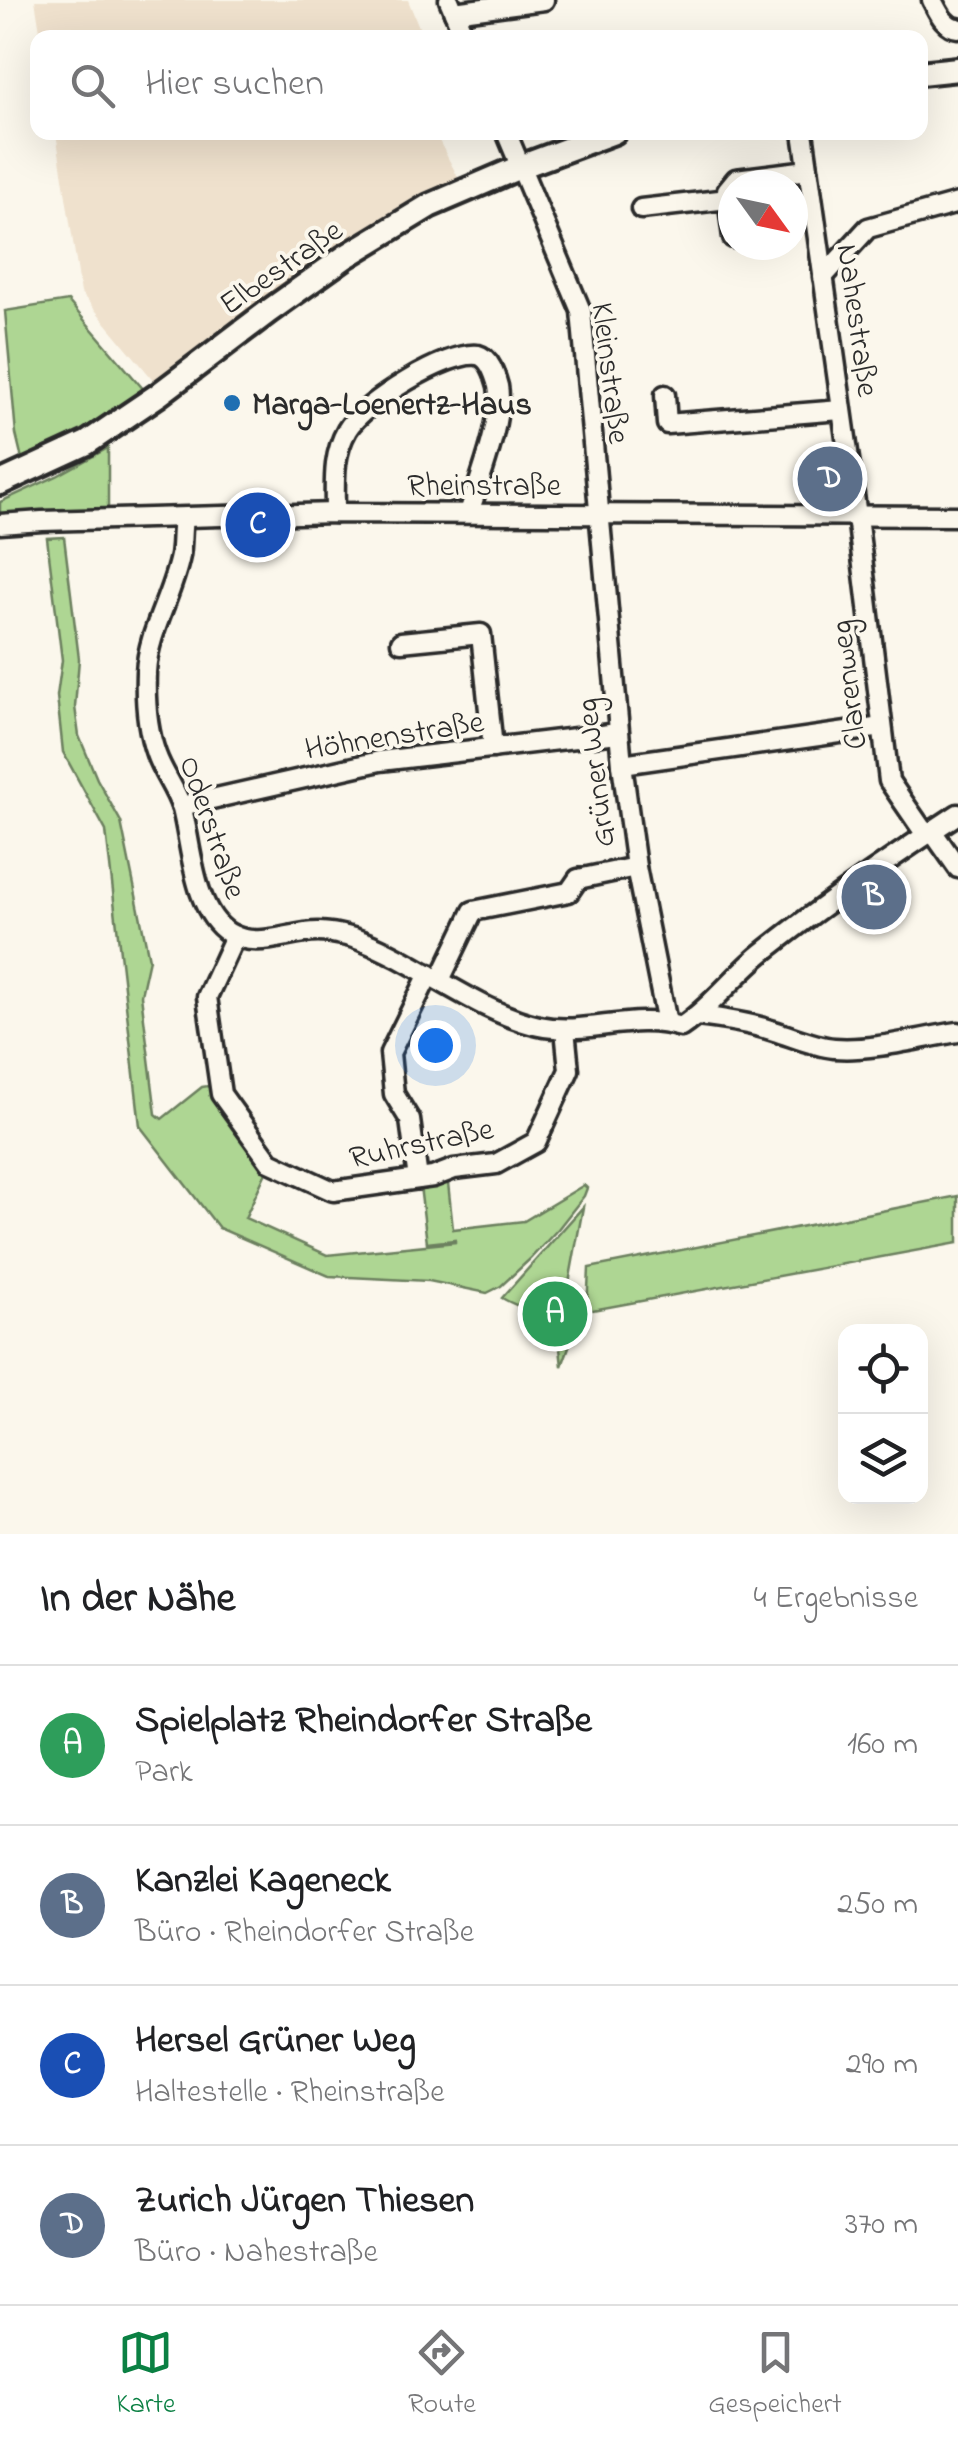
<!DOCTYPE html>
<html lang="de">
<meta charset="utf-8">
<style>
body{margin:0;font-family:"Indie Flower",sans-serif;background:#f6f6f6;color:#202124}
.controls{position:absolute;right:30px;bottom:30px;display:grid;overflow:hidden;border-radius:20px;box-shadow:0 10px 40px #0002}
.controls button{width:90px;height:90px;display:grid;place-items:center;padding:0;border:0;border-bottom:2px solid #e0e0e0;background:#fff;color:#202124;font:50px sans-serif}
.compass{position:absolute;left:718px;top:170px;width:90px;height:90px;border-radius:50%;background:#fff;box-shadow:0 10px 40px #0002;rotate:123deg}
.you{position:absolute;left:435px;top:1045px;width:35px;height:35px;margin:-25px;border:8px solid #fff;border-radius:50%;background:#1a73e8;box-shadow:0 0 0 15px #1a73e833}
.badge{display:grid;place-items:center;width:65px;height:65px;border-radius:50%;background:#0b8043;color:#fff;font-size:32px;font-weight:700}
.pin{position:absolute;translate:-50% -50%;border:5px solid #fff;box-shadow:0 2px 10px #0006}
.list{margin:0;padding:0;list-style:none}
h2{display:flex;justify-content:space-between;align-items:center;height:130px;margin:0;padding:0 40px;font-size:42px}
h2 small{font-size:32px;font-weight:400;color:#757577}
.list li{display:grid;grid-template-columns:65px 1fr auto;gap:30px;align-items:center;box-sizing:border-box;height:160px;padding:0 40px;border-top:2px solid #e0e0e0}
.list b{display:block;font-size:38px;white-space:nowrap}
.list p{margin:0;font-size:32px;white-space:nowrap;color:#757577}
.list em{font-size:32px;font-style:normal;color:#757577}
.icon{flex:none;width:55px;height:55px;fill:none;stroke:currentColor;stroke-width:2;stroke-linecap:round;stroke-linejoin:round}
.map{position:relative;flex:none;width:958px;height:1534px;overflow:hidden}
.search{position:absolute;background:#fff;box-shadow:0 10px 40px #0002;left:30px;right:30px;top:30px;height:110px;display:flex;align-items:center;gap:25px;box-sizing:border-box;padding:0 35px;border-radius:20px;color:#757577;font-size:38px}
.sheet{height:770px;background:#fff}
nav{display:flex;justify-content:space-around;align-items:center;box-sizing:border-box;height:140px;border-top:2px solid #e0e0e0;background:#fff;font-size:28px;color:#757577}
nav a{display:grid;justify-items:center;gap:5px}
nav .on{color:#0b8043}
.map>svg:first-child{display:block}
.built{fill:#efe1cd}
.green{fill:#aed693;stroke:#6c805f;stroke-width:2.5}
.lines{fill:none;stroke-linecap:round;stroke-linejoin:round}
.minor-casing{stroke:#2b2b2b;stroke-width:25}
.major-casing{stroke:#2b2b2b;stroke-width:30}
.minor{stroke:#fbf7ec;stroke-width:18}
.major{stroke:#fbf7ec;stroke-width:22}
.poi-dot{fill:#1f6fb2;stroke:#fbf7ec;stroke-width:4}
.labels{text-anchor:middle;stroke-width:8;stroke-linejoin:round;paint-order:stroke}
.street-label{font-size:32px;fill:#2b2b2b;stroke:#fbf7ec}
.poi-label{font-size:32px;font-weight:bold;fill:#2b2b2b;stroke:#fbf7ec;text-anchor:start}
</style>
<div class="map">
<svg width="958" height="1534" viewBox="0 0 958 1534">
<rect width="100%" height="100%" fill="#fbf7ec"/>
<filter id="ink" filterUnits="userSpaceOnUse"><feTurbulence type="fractalNoise" baseFrequency=".01" numOctaves="2"/><feDisplacementMap in="SourceGraphic" scale="20" xChannelSelector="R" yChannelSelector="G"/><feConvolveMatrix kernelMatrix="1 2 1 2 8 2 1 2 1" color-interpolation-filters="sRGB"/></filter>
<g filter="url(#ink)">
<!-- built -->
<g class="built">
<polygon points="35,0 408,0 423,37 41,37"/>
<polygon points="56,133 435,133 460,181 340,245 155,382 81,293"/>
</g>
<!-- green -->
<g class="green">
<polygon points="68,301 145,391 85,434 23,463 16,434 5,311"/>
<polygon points="108,448 108,514 77,511 12,517 0,515 0,502 57,476"/>
<polygon points="64,537 79,659 75,707 79,736 97,779 121,822 149,959 141,995 156,1114 162,1119 202,1087 208,1086 268,1168 245,1218 327,1255 455,1242 455,1240 427,1243 420,1186 448,1183 453,1229 524,1221 584,1185 587,1188 584,1196 558,1229 530,1259 501,1286 487,1293 429,1281 329,1276 219,1228 140,1126 106,831 63,752 57,696 62,660 47,538"/>
<polygon points="958,1196 958,1243 587,1311 589,1268"/>
<path d="M583,1207l-14,76 6,23 -4,1 -1,6 4,1 -4,30 -8,22 -3,-27 -9,-10 3,-3 -4,-5 -4,1c-13,-13 -28,-15 -43,-24z"/>
</g>
<g class="lines">
<!-- minor casing -->
<g class="minor-casing">
<g id="minor">
<polyline points="449,0 465,38"/>
<path d="M932,0c6,11 12,27 26,28"/>
<polyline points="454,12 544,0"/>
<polyline points="506,132 581,311 622,764 636,867 667,1023"/>
<polyline points="803,132 857,516 889,781 926,835"/>
<polyline points="641,209 728,199"/>
<polyline points="733,238 727,190 736,179 808,170"/>
<polyline points="823,277 868,228 958,203"/>
<polyline points="665,395 667,424 841,410"/>
<path d="M335,513c0,-29 -3,-57 12,-83 15,-26 101,-80 131,-75 12,3 17,20 20,31 6,31 -19,95 -29,127"/>
<path d="M183,519c-2,12 -1,25 -3,37 -8,40 -32,76 -34,116 -1,27 1,57 10,82 7,20 20,35 26,55 10,38 11,101 47,124 28,17 59,-1 89,-1 12,0 32,4 44,9 58,22 117,72 177,85 48,10 93,-14 142,1 30,-20 52,-50 80,-73 62,-50 130,-96 197,-140"/>
<polyline points="0,524 42,521 335,513 958,516"/>
<polyline points="401,642 481,634 493,748"/>
<polyline points="622,764 882,727"/>
<polyline points="181,806 380,761 618,733"/>
<polyline points="932,831 958,868"/>
<polyline points="235,936 207,997 221,1094 270,1162 333,1191 433,1177 454,1169 496,1164 536,1142 569,1070 565,1029"/>
<polyline points="440,980 473,911 569,892 578,879 636,867"/>
<path d="M697,1016c27,3 52,7 77,15 20,6 39,15 60,17 40,3 84,-10 124,-16"/>
<polyline points="418,1179 410,1120 394,1094 390,1053 429,974"/>
</g>
</g>
<!-- major casing -->
<g class="major-casing">
<g id="major">
<polyline points="920,73 958,69"/>
<polyline points="0,483 87,443 158,395 269,311 345,257 429,206 520,167 614,132"/>
</g>
</g>
<!-- minor -->
<use href="#minor" class="minor"/>
<!-- major -->
<use href="#major" class="major"/>
</g>
</g>
<!-- markers -->
<circle class="poi-dot" cx="232" cy="403" r="10"/>
<g class="labels">
<!-- street labels -->
<g class="street-label">
<text transform="translate(280 266) rotate(-35)" y="11">Elbestraße</text>
<text transform="translate(859 320) rotate(82)" y="11">Nahestraße</text>
<text transform="translate(612 373) rotate(83)" y="11">Kleinstraße</text>
<text x="484" y="495">Rheinstraße</text>
<text transform="translate(847 685) rotate(-97)" y="11">Clarenweg</text>
<text transform="translate(394 734) rotate(-9)" y="11">Höhnenstraße</text>
<text transform="translate(594 773) rotate(-97)" y="11">Grüner Weg</text>
<text transform="translate(214 827) rotate(71)" y="11">Oderstraße</text>
<text transform="translate(421 1142) rotate(-12)" y="11">Ruhrstraße</text>
</g>
<!-- poi labels -->
<g class="poi-label">
<text x="252" y="414">Marga-Loenertz-Haus</text>
</g>
</g>
</svg>
<div class="controls">
<button><svg class="icon" aria-label="locate" viewBox="0 0 24 24"><circle cx="12" cy="12" r="6"/><path d="M12 2v4M12 18v4M2 12h4M18 12h4"/></svg></button>
<button><svg class="icon" aria-label="layers" viewBox="0 0 24 24"><path d="M12 4l9 5-9 5-9-5zM3 14l9 5 9-5"/></svg></button>
</div>
<svg class="compass" viewBox="-18 -18 36 36"><path d="M0-13l5 13h-10z" fill="#e53935"/><path d="M0 13l5-13h-10z" fill="#757577"/></svg>
<div class="you"></div>
<div class="pin badge" style="left:555px;top:1314px;background:#2e9e5b">A</div>
<div class="pin badge" style="left:874px;top:897px;background:#5c6f8a">B</div>
<div class="pin badge" style="left:258px;top:525px;background:#1a4fb4">C</div>
<div class="pin badge" style="left:830px;top:479px;background:#5c6f8a">D</div>
<div class="search"><svg class="icon" aria-label="search" viewBox="0 0 24 24"><circle cx="10" cy="10" r="6"/><path d="M15 15l6 6"/></svg>Hier suchen</div>
</div>
<section class="sheet">
<h2>In der Nähe<small>4 Ergebnisse</small></h2>
<ul class="list">
<li><span class="badge" style="background:#2e9e5b">A</span><div><b>Spielplatz Rheindorfer Straße</b><p>Park</p></div><em>160 m</em></li>
<li><span class="badge" style="background:#5c6f8a">B</span><div><b>Kanzlei Kageneck</b><p>Büro · Rheindorfer Straße</p></div><em>250 m</em></li>
<li><span class="badge" style="background:#1a4fb4">C</span><div><b>Hersel Grüner Weg</b><p>Haltestelle · Rheinstraße</p></div><em>290 m</em></li>
<li><span class="badge" style="background:#5c6f8a">D</span><div><b>Zurich Jürgen Thiesen</b><p>Büro · Nahestraße</p></div><em>370 m</em></li>
</ul>
</section>
<nav>
<a class="on"><svg class="icon" aria-label="map" viewBox="0 0 24 24"><path d="M3 6l6-2 6 2 6-2v14l-6 2-6-2-6 2zM9 4v14M15 6v14"/></svg>Karte</a>
<a><svg class="icon" aria-label="directions" viewBox="0 0 24 24"><path d="M12 3l9 9-9 9-9-9zM9 14v-3h6M13 9l2 2-2 2"/></svg>Route</a>
<a><svg class="icon" aria-label="saved" viewBox="0 0 24 24"><path d="M7 4h10v16l-5-4-5 4z"/></svg>Gespeichert</a>
</nav>
